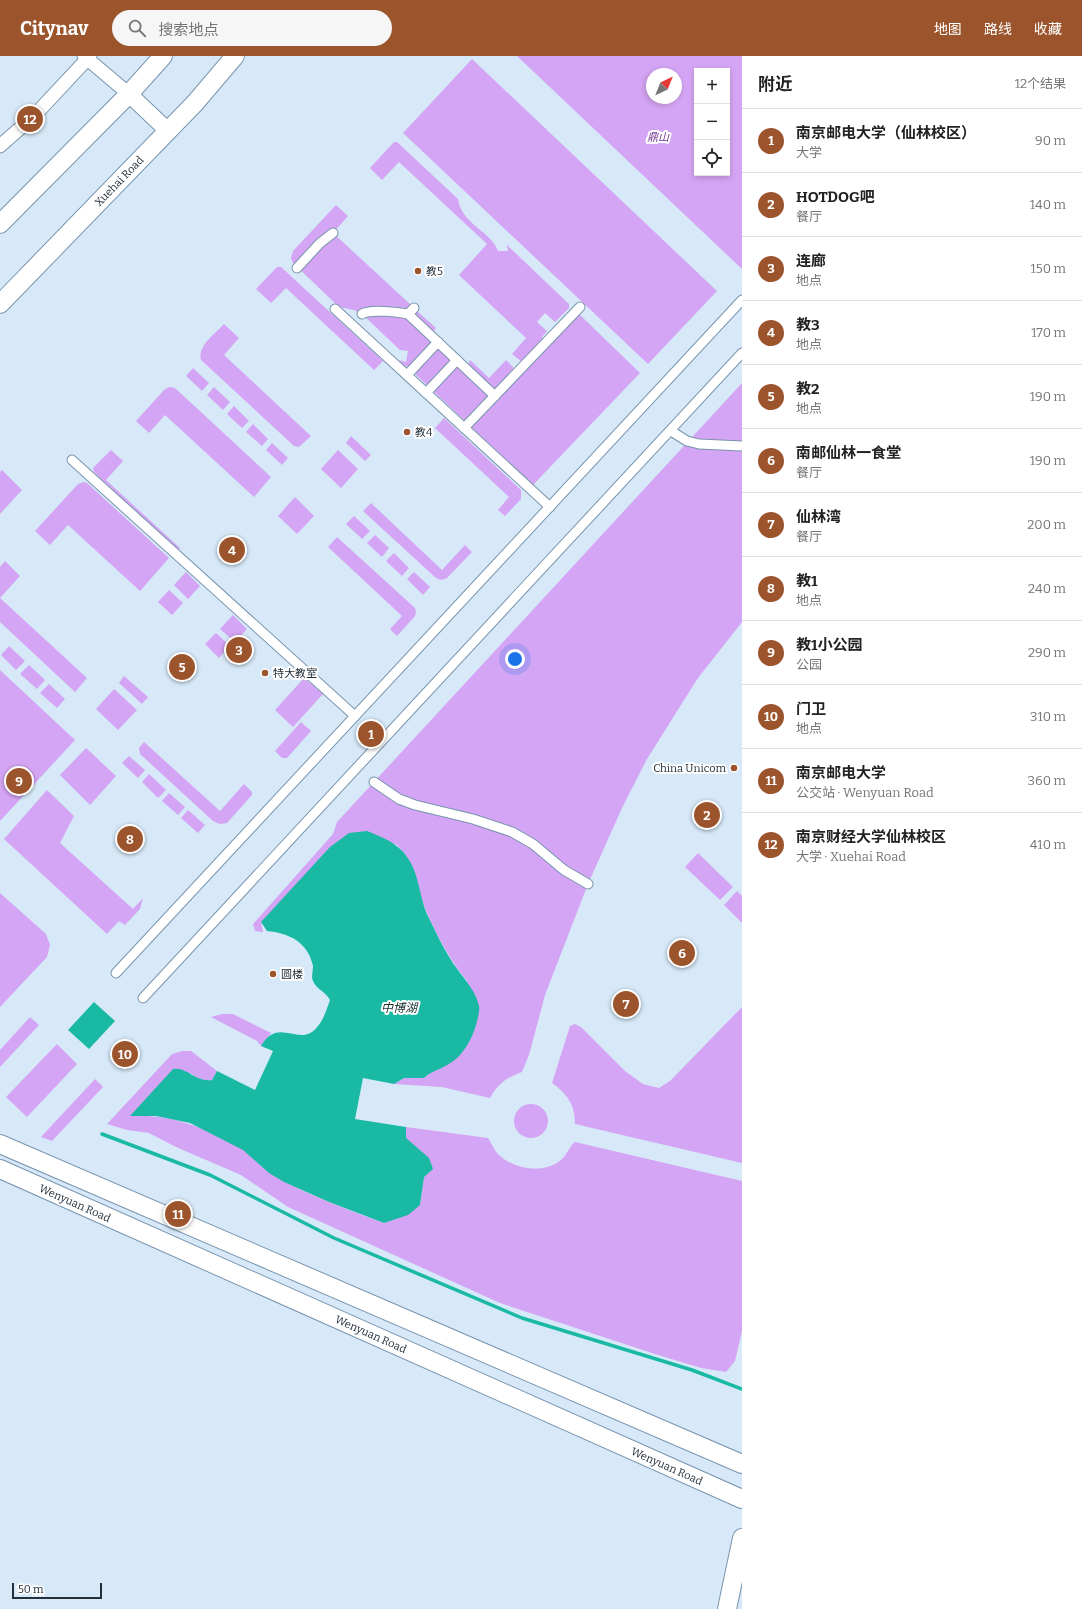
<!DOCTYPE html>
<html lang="zh">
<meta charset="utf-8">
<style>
body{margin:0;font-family:Bitter,"Noto Sans SC",serif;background:#f6f6f6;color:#222}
.controls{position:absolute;right:12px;top:12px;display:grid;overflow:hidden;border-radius:0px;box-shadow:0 2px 6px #0003}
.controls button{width:36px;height:36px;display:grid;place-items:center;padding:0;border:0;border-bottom:1px solid #e0e0e0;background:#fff;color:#222;font:20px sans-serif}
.compass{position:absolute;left:646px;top:12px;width:36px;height:36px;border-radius:50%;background:#fff;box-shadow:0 2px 6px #0003;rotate:43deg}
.scale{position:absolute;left:12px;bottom:10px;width:90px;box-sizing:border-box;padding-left:4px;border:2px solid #242f3a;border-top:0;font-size:11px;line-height:14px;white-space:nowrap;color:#242f3a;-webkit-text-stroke:3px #fff;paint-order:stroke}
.you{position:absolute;left:515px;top:603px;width:14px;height:14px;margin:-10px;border:3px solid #fff;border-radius:50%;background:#1a73e8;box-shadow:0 0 0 6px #1a73e833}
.badge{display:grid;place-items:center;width:26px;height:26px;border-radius:50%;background:#9b542c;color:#fff;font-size:13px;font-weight:700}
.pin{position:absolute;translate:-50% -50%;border:2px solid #fff;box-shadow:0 1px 4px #0006}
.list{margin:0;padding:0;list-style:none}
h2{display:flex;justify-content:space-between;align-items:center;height:52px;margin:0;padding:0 16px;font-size:17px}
h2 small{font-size:13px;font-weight:400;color:#767676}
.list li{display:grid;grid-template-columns:26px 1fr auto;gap:12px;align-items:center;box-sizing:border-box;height:64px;padding:0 16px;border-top:1px solid #e0e0e0}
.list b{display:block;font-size:15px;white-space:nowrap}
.list p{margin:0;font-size:13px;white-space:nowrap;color:#767676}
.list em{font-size:13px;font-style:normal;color:#767676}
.icon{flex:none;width:22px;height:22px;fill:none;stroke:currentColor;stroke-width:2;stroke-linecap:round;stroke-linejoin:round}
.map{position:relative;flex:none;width:742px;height:1553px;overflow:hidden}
header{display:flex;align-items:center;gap:24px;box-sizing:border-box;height:56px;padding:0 20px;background:#9b542c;color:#fff}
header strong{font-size:19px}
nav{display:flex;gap:22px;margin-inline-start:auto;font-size:14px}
.search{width:280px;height:36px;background:#f6f6f6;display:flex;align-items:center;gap:10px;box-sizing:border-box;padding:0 14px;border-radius:22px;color:#767676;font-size:15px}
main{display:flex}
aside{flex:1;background:#fff}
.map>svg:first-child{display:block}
.green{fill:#d4a5f4;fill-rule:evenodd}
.water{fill:#1ab9a4}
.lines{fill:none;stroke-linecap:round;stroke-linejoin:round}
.stream{stroke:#1ab9a4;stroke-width:3.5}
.pedestrian-casing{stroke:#7894ad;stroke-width:11}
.minor-casing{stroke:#7894ad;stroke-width:15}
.tertiary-casing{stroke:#7894ad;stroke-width:18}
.secondary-casing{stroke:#7894ad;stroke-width:20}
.pedestrian{stroke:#fff;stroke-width:9}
.minor{stroke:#fff;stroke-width:13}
.tertiary{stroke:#fff;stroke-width:16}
.secondary{stroke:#fff;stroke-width:18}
.poi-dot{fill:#9b542c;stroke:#fff;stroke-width:1.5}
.labels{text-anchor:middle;stroke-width:4;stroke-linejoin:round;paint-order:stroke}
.park-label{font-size:11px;font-style:italic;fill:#723694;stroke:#fff}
.street-label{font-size:11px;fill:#242f3a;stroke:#fff}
.poi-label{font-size:11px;fill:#242f3a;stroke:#fff;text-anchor:start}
.water-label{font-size:12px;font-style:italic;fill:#19312c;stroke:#fff}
</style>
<header>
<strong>Citynav</strong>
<div class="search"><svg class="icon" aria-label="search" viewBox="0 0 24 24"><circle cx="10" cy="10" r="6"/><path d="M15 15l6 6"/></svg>搜索地点</div>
<nav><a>地图</a><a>路线</a><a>收藏</a></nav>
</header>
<main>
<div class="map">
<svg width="742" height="1553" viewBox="0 0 742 1553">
<rect width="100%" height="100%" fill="#d7e9f9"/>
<!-- green -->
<g class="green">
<path d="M517,0h225v213zM697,15h30v102h-30zM652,18h24v24h-24z"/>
<polygon points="472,3 717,235 648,308 403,77"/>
<path d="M394,86h3l61,57c4,26 33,32 40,52h10l-1,-6 62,59v4l-14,14 -10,-9 -8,9 10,9 -5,6 2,3 -22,22 -10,-8 14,-16 -67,-63 28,-31 -88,-82 -17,18 -12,-12z"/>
<polygon points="336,149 348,160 333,177 411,249 404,257 432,284 432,288 411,311 404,310 399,304 406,306 408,295 400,294 362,258 354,254 339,251 293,207 291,202 293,195"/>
<polygon points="277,211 281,211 383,305 374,314 286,232 271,247 256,233"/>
<polygon points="417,255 436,272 431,278 412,260"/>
<polygon points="578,257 640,317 533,429 470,370"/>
<path d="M224,268l15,14 -15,17 87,81 -12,11 -5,-1 -93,-86c-4,-14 14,-26 23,-36z"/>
<polygon points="439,290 453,303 428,330 414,317"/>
<polygon points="470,304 489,322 506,304 513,311 514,314 494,335 467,311"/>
<polygon points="458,308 490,338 465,365 433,335"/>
<polygon points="193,312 209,327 202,335 186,320"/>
<path d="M742,327v239l-44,56 -51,81 -25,49 -34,76 -43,111 -16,60 -7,17c-16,6 -24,12 -32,26l-48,-11 -48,-3 10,-6h20c9,-9 22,-11 31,-20l12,-77c-19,-23 -35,-54 -46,-83 -9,-25 -4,-32 -25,-54l-135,78 2,10 -8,-1 -2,-7 80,-90 4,-12z"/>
<polygon points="169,331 175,332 271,421 254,441 165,359 149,377 136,365 164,334"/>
<polygon points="214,331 230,346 223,354 207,339"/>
<polygon points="234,350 249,365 242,372 227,358"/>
<polygon points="444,362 521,434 521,443 505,460 498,454 509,441 435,372"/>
<polygon points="253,368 268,383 262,390 246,376"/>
<polygon points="351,380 371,399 365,405 346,387"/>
<polygon points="272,387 288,402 282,409 266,394"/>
<polygon points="111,394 123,405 106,424 180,492 177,495 94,416 93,412"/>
<polygon points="338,394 358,413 341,432 321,413"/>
<polygon points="2,414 22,434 0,458 0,416"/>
<polygon points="84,426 87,427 169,502 140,535 68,469 50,489 35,475 78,428"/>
<polygon points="295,441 314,460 297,478 278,460"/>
<polygon points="371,447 442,514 465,489 472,496 447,522 441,524 436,522 363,455"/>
<polygon points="354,460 370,475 362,483 346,468"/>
<polygon points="375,479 389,492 382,501 367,487"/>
<polygon points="337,481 415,552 416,556 415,560 397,580 390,573 402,560 328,491"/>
<polygon points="394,497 409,512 402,520 386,505"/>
<polygon points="5,505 20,520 0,542 87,622 75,636 0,566 0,511"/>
<polygon points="186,516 200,530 188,543 174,529"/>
<polygon points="414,516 430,531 423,539 407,523"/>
<polygon points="169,534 183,547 172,559 158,546"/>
<polygon points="233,559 247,573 235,586 220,573"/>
<polygon points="216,577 230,590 219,602 205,588"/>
<polygon points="9,590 25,605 16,614 1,599"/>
<polygon points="29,609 45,624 37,633 20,618"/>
<polygon points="0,614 75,684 0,765"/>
<polygon points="124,620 148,641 142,648 119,627"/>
<polygon points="304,622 323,638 293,671 275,654"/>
<polygon points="49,628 65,643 57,652 40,637"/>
<polygon points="114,633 137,654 118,674 96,653"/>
<polygon points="301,666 311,675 287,702 282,702 275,695"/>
<polygon points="144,686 220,755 244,728 252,736 252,739 227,767 220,768 213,765 140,698 139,692"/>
<polygon points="86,692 116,720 90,749 60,719"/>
<polygon points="129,700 145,714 138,722 122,707"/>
<polygon points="149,718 166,734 158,742 142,726"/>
<polygon points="47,734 74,760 60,787 133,853 143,842 140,853 125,869 119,865 107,878 4,783"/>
<polygon points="169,737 185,751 178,759 162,745"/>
<polygon points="188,754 205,769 198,777 181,762"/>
<polygon points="698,797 733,831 720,844 685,811"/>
<polygon points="737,835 742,840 742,867 724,849"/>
<polygon points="0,837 46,878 50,889 47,901 0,951"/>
<path d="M742,951v156l-167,-39c0,-20 -8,-30 -23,-41l18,-57 5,-2 6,3 44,44 18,13 16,4 11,-7z"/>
<polygon points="222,958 233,958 271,977 261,990 257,985 211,961"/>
<polygon points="30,961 39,969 0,1011 0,994"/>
<polygon points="57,988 77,1008 27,1061 6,1041"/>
<path d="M182,995h9l26,20 -5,9 -10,1 -12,-8 -59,43c39,-3 79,13 111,33 11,7 18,18 28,24 36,22 76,36 114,50l36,-18 4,-28 -19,-39 1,-11 82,11c4,6 7,14 12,18 16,14 48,19 64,1 4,-5 6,-11 11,-15l167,39v150l-7,30 -9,11 -25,-4 -43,-13 -158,-52 -212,-96 -47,-32 -65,-28 -27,-14 -22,-3 -20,-6 65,-70z"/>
<polygon points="95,1023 103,1031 52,1085 41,1081"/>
<circle cx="531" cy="1065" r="17"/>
</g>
<!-- water -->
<g class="water">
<path d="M367,775c15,6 31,12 40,26 12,16 12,38 20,57 9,18 18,39 31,56 8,11 18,22 21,36 1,4 -1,11 -2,15 -4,17 -14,36 -30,44 -8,5 -16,6 -23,13h-20l-10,6 -31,-6 -8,41 51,8v11l23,20 4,11 -9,8 -4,28 -12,10 -24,8 -55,-21 -45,-20 -15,-9 -26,-23 -53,-27 -34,-7h-26l43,-47c15,-2 21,13 39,11l5,-9 38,19 18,-39 -12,-5c18,-31 39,4 57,-20 6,-7 9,-18 12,-26 -4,-8 -14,-11 -17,-19 -2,-4 0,-10 0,-15 -5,-24 -24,-33 -46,-35l-6,-9 69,-75 19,-14z"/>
<polygon points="94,946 115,965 89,993 68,974"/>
</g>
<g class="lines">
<!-- stream -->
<polyline class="stream" points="102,1078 210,1119 334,1182 522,1262 692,1314 742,1333"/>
<!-- pedestrian casing -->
<g class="pedestrian-casing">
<g id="pedestrian">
<polyline points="297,212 320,187 333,177"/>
<polyline points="414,252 408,258 495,340"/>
<polyline points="335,253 550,451"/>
<path d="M362,258c7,-5 36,-2 46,0"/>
<polyline points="407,319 438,286"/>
<polyline points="426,337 457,304"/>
<polyline points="464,372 580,251"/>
<polyline points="671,375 687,385 699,388 742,390"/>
<polyline points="72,404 355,660"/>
<polyline points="374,726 399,743 415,749 473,763 512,776 533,788 564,814 588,828"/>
<polyline points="116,917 742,244"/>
<polyline points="143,942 742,297"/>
</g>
</g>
<!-- minor casing -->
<g class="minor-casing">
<g id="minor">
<polyline points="84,0 129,38"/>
<polyline points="0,90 34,60 90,0"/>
</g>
</g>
<!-- tertiary casing -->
<g class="tertiary-casing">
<polyline id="tertiary" points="129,38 168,75"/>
</g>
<!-- secondary casing -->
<g class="secondary-casing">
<g id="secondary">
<polyline points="0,168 129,38 163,0"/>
<polyline points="0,248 195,47 235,0"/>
<polyline points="0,1088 742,1408"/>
<polyline points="0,1113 742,1443"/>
<polyline points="727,1553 742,1482"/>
</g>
</g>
<!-- pedestrian -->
<use href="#pedestrian" class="pedestrian"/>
<!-- minor -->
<use href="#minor" class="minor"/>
<!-- tertiary -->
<use href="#tertiary" class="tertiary"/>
<!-- secondary -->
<use href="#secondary" class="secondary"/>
</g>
<!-- markers -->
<g class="poi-dot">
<circle cx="418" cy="215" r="4"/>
<circle cx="407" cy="376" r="4"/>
<circle cx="265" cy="617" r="4"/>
<circle cx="734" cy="712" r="4"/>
<circle cx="273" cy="918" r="4"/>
</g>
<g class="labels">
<!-- park labels -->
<g class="park-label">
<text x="658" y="85">鼎山</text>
</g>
<!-- street labels -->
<g class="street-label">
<text transform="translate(119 125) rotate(-46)" y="4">Xuehai Road</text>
<text transform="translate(75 1147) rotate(24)" y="4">Wenyuan Road</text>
<text transform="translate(371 1278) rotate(24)" y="4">Wenyuan Road</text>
<text transform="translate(667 1410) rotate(24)" y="4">Wenyuan Road</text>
</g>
<!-- poi labels -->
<g class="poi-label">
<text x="426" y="219">教5</text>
<text x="415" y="380">教4</text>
<text x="273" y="621">特大教室</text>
<text x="726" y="716" text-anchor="end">China Unicom</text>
<text x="281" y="922">圆楼</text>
</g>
<!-- water labels -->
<g class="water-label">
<text x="399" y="956">中博湖</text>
</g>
</g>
</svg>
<div class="controls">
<button>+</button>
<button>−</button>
<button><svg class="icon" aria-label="locate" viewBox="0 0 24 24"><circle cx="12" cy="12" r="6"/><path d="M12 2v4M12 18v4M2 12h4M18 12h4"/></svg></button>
</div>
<svg class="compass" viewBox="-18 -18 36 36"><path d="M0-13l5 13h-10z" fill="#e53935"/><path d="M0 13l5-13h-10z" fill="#767676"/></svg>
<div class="scale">50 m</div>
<div class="you"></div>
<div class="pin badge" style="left:371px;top:678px">1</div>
<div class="pin badge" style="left:707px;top:759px">2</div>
<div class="pin badge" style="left:239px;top:594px">3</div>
<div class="pin badge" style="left:232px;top:494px">4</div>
<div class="pin badge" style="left:182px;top:611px">5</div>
<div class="pin badge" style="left:682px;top:897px">6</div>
<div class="pin badge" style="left:626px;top:948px">7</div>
<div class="pin badge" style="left:130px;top:783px">8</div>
<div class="pin badge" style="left:19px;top:725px">9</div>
<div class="pin badge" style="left:125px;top:998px">10</div>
<div class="pin badge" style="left:178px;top:1158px">11</div>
<div class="pin badge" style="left:30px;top:63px">12</div>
</div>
<aside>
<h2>附近<small>12个结果</small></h2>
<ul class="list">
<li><span class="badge">1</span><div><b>南京邮电大学（仙林校区）</b><p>大学</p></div><em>90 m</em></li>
<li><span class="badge">2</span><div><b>HOTDOG吧</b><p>餐厅</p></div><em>140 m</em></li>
<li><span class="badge">3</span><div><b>连廊</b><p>地点</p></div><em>150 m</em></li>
<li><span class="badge">4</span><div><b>教3</b><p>地点</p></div><em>170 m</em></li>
<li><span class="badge">5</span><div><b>教2</b><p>地点</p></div><em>190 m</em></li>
<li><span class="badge">6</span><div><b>南邮仙林一食堂</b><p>餐厅</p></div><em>190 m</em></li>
<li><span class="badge">7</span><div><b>仙林湾</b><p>餐厅</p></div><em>200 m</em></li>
<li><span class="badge">8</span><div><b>教1</b><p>地点</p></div><em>240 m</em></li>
<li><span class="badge">9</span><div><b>教1小公园</b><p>公园</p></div><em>290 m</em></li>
<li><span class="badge">10</span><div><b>门卫</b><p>地点</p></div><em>310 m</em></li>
<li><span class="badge">11</span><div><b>南京邮电大学</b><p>公交站 · Wenyuan Road</p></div><em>360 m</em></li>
<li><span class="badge">12</span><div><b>南京财经大学仙林校区</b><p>大学 · Xuehai Road</p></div><em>410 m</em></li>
</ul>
</aside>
</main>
